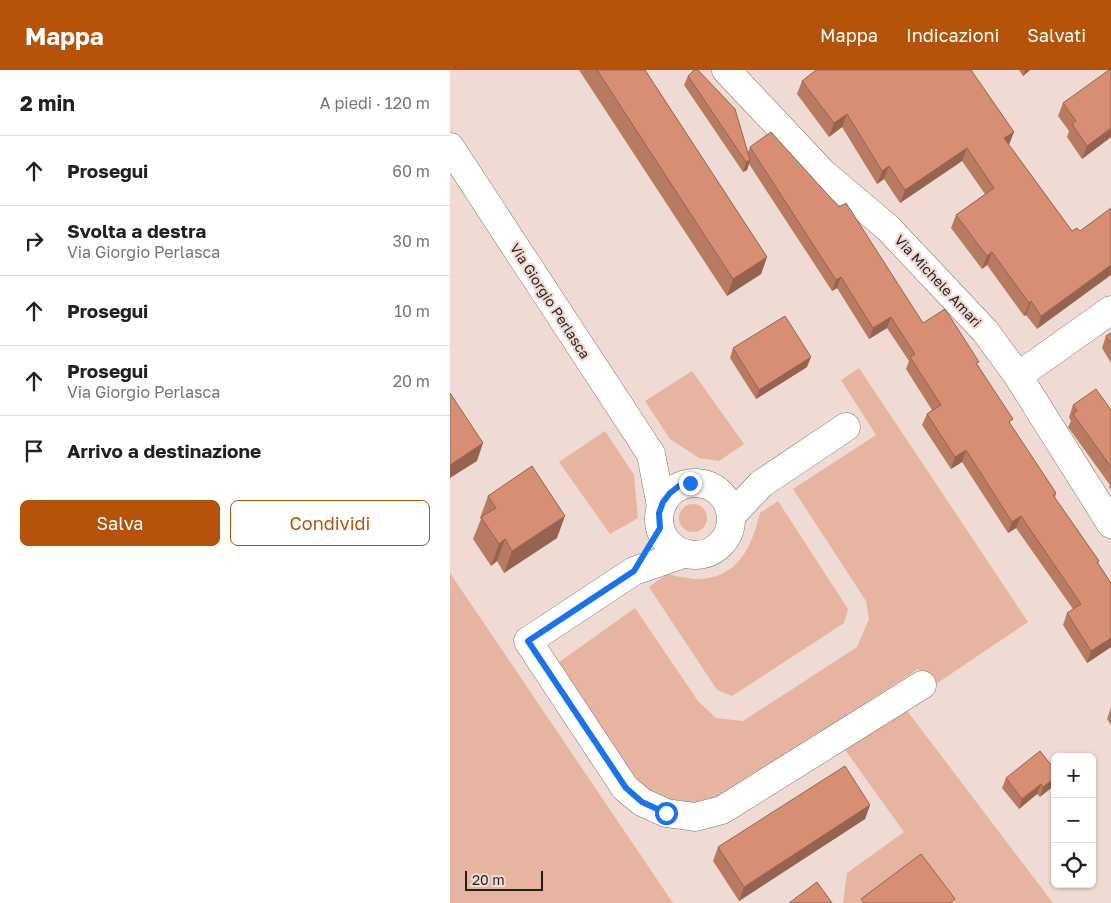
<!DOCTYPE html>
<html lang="it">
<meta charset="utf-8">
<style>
body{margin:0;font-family:"Golos Text",sans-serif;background:#f2f2f2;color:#202124}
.controls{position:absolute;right:15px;bottom:15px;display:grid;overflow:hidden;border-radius:8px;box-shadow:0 1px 4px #0004}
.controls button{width:45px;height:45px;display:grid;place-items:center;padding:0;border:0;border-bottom:1px solid #e0e0e0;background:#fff;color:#202124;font:25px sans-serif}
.scale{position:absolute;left:15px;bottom:12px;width:78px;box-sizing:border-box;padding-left:5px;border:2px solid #251e1b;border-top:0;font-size:14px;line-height:18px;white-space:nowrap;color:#251e1b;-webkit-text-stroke:4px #efdbd3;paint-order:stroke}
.stop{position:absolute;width:15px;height:15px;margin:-11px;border:4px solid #1a73e8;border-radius:50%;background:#fff}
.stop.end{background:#1a73e8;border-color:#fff;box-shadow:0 1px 5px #0008}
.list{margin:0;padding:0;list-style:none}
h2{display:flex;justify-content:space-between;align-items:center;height:65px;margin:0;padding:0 20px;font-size:21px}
h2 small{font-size:16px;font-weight:400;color:#757577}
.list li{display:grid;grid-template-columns:32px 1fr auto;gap:15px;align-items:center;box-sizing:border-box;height:70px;padding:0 20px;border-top:1px solid #e0e0e0}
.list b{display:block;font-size:19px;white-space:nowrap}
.list p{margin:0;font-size:16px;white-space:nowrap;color:#757577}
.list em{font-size:16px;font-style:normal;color:#757577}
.actions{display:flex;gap:10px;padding:15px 20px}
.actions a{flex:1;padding:11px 0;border:1px solid #b45309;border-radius:8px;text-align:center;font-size:18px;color:#b45309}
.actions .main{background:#b45309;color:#fff}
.icon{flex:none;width:28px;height:28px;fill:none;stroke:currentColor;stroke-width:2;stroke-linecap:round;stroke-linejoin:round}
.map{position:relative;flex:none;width:661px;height:833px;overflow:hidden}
header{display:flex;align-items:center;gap:30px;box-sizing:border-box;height:70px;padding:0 25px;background:#b45309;color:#fff}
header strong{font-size:24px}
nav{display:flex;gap:28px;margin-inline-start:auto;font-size:18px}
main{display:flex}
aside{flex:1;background:#fff}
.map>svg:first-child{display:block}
.green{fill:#e7b4a1}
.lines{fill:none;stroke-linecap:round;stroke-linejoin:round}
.street-casing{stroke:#85736c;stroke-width:29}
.street{stroke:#fff;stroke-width:28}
.wall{fill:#b97a62}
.shaded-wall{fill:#966350}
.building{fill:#d78e72;stroke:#966350}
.route{stroke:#1a73e8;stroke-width:6}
.labels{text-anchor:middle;stroke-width:4.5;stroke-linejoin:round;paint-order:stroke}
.street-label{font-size:14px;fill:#251e1b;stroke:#efdbd3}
</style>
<header>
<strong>Mappa</strong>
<nav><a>Mappa</a><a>Indicazioni</a><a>Salvati</a></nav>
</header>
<main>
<aside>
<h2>2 min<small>A piedi · 120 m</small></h2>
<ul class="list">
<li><svg class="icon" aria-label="ahead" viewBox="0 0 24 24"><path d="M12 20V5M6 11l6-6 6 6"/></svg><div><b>Prosegui</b></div><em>60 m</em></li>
<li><svg class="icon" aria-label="right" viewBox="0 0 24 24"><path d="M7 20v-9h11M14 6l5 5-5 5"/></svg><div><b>Svolta a destra</b><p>Via Giorgio Perlasca</p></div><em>30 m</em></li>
<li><svg class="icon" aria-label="ahead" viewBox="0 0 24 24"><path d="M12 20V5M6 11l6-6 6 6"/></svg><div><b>Prosegui</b></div><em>10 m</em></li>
<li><svg class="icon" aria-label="ahead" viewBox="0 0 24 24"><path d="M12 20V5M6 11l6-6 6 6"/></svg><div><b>Prosegui</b><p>Via Giorgio Perlasca</p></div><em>20 m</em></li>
<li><svg class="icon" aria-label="arrive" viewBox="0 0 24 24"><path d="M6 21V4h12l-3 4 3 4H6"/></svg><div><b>Arrivo a destinazione</b></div></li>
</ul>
<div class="actions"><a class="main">Salva</a><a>Condividi</a></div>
</aside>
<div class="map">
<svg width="661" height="833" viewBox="0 0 661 833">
<rect width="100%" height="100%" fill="#efdbd3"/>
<!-- green -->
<g class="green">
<polygon points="409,298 578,552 483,616 468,599 270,729 247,736 218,731 198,722 181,709 105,595 185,538 248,631 266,648 293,651 407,577 419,549 416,531 343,419 426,365 391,310"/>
<polygon points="242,301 294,374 269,391 249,388 220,369 195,331"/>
<polygon points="155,361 184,405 188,448 160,464 109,392"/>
<path d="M328,431l70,108 -4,14 -112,73 -15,-6 -68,-103 18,-13c9,2 18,4 27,5 43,1 57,-30 66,-66z"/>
<circle cx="243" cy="448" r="14"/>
<polygon points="0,503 223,833 0,833"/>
<polygon points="455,638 603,833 393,833 397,803 454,762 393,677"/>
</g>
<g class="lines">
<!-- street casing -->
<g class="street-casing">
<g id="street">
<polyline points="276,0 373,103 438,158 535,261 568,306 661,454"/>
<polyline points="0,77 201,384 211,436"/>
<polyline points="568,306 661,240"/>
<circle cx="245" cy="449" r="36"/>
<polyline points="281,446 311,414 396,357"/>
<polyline points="236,483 184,501 78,571 175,718 192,732 216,743 245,747 272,740 472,615"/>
</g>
</g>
<!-- street -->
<use href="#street" class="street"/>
</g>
<!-- wall -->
<g class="wall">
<polygon points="129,0 195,0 317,187 311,204 277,226"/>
<polygon points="569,0 580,0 573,6"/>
<polygon points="238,6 298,82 300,77 473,253 528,295 561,355 606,423 605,428 649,491 648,493 661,513 661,577 637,593 613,555 617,543 623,539 566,458 558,463 512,392 501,399 472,355 477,344 482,340 456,299 459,291 437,258 419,269 387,218 382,221 299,94 297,100 293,102 234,15"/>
<polygon points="352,11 559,75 622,161 587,259 576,245 574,246 537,195 532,199 501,158 506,145 535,124 512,91 450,133 434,109 427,114 392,57 379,67 347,24"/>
<polygon points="613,33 661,67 632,89 617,67 619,61 608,46"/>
<polygon points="661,263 661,293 652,278 656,266"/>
<polygon points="283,278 357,297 306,329 280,288"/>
<polygon points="623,335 661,340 661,419 659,417 660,415 618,357 621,351 619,347"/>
<polygon points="38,426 107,468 54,503 47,491 41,496 23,469 31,449 30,448"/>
<polygon points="661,637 661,655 657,649"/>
<polygon points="605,700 590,727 587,724 569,739 552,718 556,708"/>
<polygon points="420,735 415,749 289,831 263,791 268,777"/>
</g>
<!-- shaded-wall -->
<g class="shaded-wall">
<polygon points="575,0 580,0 573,6"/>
<polygon points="397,44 392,57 379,67 384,53"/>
<polygon points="661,58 661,67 632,89 637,76"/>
<polygon points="564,62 559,75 554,68"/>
<polygon points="517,78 512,91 450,133 455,120"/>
<polygon points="300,90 297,100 293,102 296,92"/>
<polygon points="439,96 434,109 427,114 432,101"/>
<polygon points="542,182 537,195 532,199 537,186"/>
<polygon points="317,187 311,204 277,226 283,209"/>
<polygon points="661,195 661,205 587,259 591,246"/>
<polygon points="391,207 387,218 382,221 386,210"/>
<polygon points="581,231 576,245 574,246 579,233"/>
<polygon points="441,247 437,258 419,269 423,258"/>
<polygon points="361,287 357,297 306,329 309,320"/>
<polygon points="33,373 27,391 0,408 0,395"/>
<polygon points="516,380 512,392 501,399 505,387"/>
<polygon points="115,446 107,468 54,503 62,481"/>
<polygon points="571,446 566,458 558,463 562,452"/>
<polygon points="55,469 47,491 41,496 49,474"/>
<polygon points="661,568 661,577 637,593 641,581"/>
<polygon points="605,708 605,715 590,727 593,717"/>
<polygon points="591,714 587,724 569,739 572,729"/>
<polygon points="420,735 415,749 289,831 294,817"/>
</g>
<!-- building -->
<g class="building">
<polygon points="147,0 195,0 317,187 283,209"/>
<polygon points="244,0 248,0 285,39 300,90 296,92 238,6"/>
<polygon points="366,0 521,0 564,62 554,68 622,161 627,158 630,161 661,138 661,195 591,246 581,231 579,233 542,182 537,186 506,145 544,118 517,78 455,120 439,96 432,101 397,44 384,53 352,11"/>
<polygon points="659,0 661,0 661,58 637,76 622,54 626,51 613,33"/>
<polygon points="321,62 389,137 396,133 473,253 495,239 529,292 526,293 563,349 559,352 606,423 603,425 649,491 647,492 661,513 661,568 641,581 617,543 631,534 571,446 562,452 516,380 505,387 477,344 491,335 460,287 465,284 441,247 423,258 391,207 386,210 300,77"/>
<polygon points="335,246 361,287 309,320 283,278"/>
<polygon points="661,263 661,274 656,266"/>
<polygon points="646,319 661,340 661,397 623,344 627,341 623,335"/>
<polygon points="0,323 33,373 0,395"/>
<polygon points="82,396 115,446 62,481 55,469 49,474 31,447 46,438 38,426"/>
<polygon points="590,681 605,700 605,708 593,717 591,714 572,729 556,708"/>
<polygon points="395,696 420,735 294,817 268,777"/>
<polygon points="471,784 505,829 500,833 414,833 411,829"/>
<polygon points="367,812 382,833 339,833"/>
</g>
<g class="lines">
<!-- route -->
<polyline class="route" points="216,743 192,732 176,718 78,571 184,501 210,458 209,443 213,432 220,423 229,416 240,413"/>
</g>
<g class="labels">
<!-- street labels -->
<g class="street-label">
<text transform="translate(488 211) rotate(47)" y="5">Via Michele Amari</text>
<text transform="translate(100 231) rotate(57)" y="5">Via Giorgio Perlasca</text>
</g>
</g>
</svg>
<div class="controls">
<button>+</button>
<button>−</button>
<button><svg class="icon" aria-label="locate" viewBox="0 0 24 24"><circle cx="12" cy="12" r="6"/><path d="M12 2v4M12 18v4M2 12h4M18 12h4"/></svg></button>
</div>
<div class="scale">20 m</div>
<div class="stop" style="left:216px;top:743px"></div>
<div class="stop end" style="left:240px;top:413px"></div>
</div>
</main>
